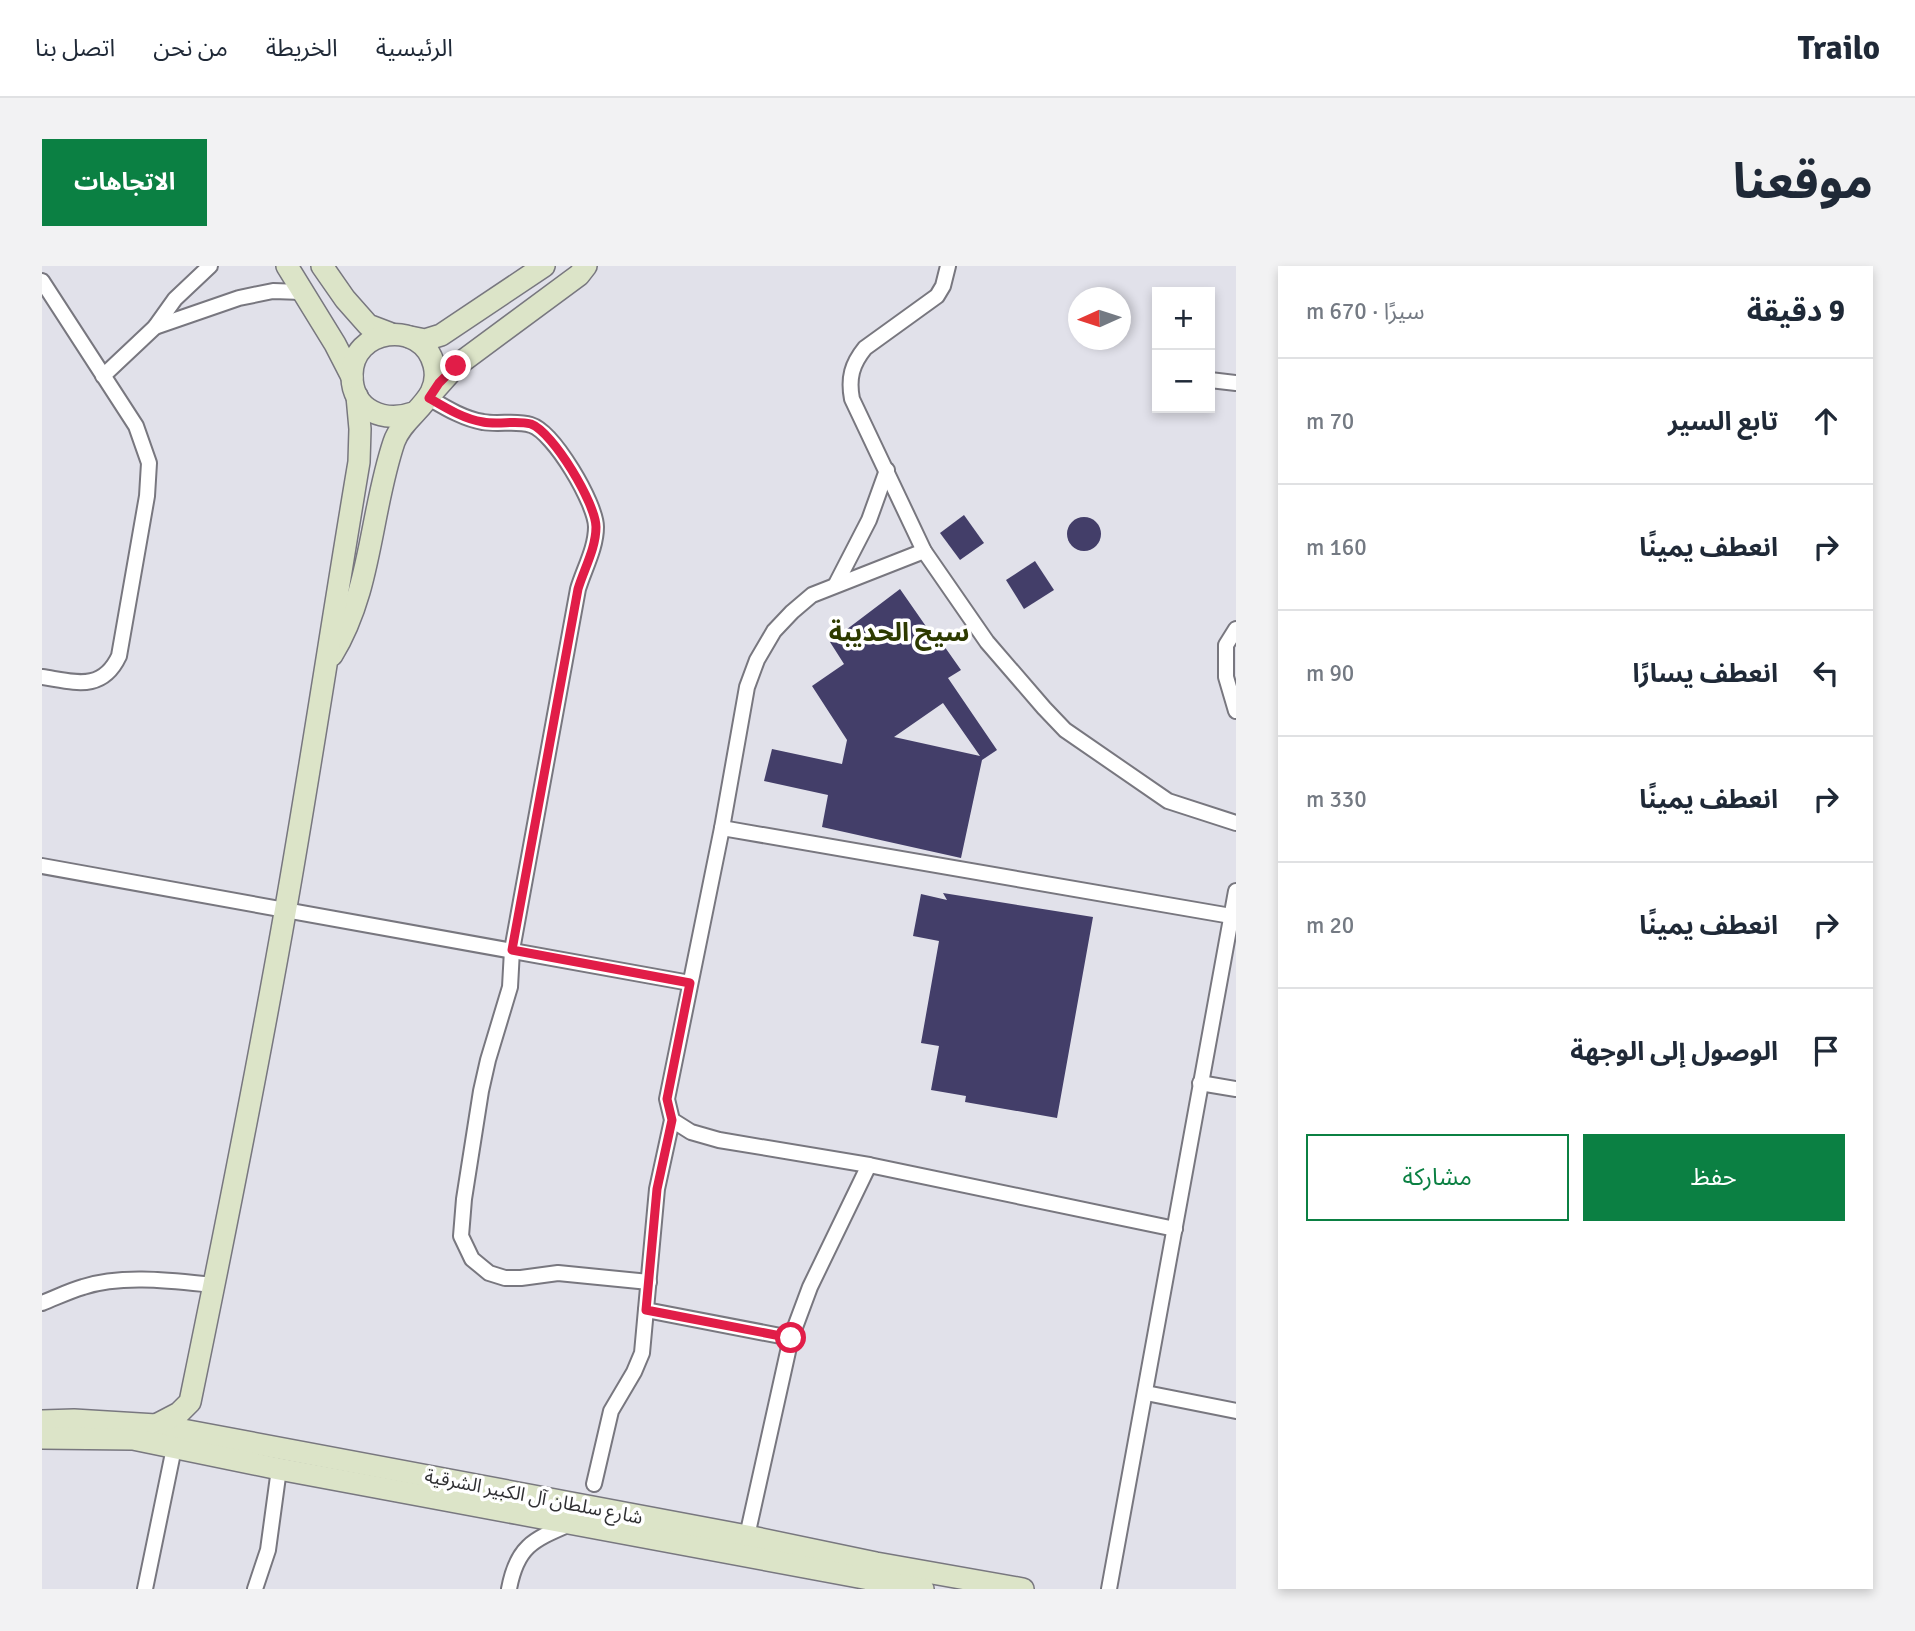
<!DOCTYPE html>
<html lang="ar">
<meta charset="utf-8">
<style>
body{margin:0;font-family:Signika,"Noto Sans Arabic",sans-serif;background:#f2f2f3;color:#1f2937;direction:rtl}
.controls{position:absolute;right:21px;top:21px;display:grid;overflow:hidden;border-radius:0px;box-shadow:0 4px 10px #0003}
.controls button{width:63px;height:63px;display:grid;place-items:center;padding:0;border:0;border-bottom:2px solid #e0e1e3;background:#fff;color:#1f2937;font:35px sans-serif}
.compass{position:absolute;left:1026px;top:21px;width:63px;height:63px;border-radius:50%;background:#fff;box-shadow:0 4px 10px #0003;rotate:267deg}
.stop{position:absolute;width:21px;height:21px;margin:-16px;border:5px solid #e11d48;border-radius:50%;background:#fff}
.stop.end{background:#e11d48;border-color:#fff;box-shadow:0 2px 7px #0008}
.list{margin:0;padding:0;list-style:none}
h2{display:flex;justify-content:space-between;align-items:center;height:91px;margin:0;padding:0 28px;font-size:30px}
h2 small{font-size:23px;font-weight:400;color:#747a83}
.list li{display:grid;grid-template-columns:46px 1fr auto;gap:21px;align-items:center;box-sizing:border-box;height:126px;padding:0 28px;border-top:2px solid #e0e1e3}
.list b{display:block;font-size:26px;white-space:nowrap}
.list em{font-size:23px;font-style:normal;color:#747a83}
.actions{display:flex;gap:14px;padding:21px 28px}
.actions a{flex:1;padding:16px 0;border:2px solid #0b8043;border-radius:0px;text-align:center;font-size:24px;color:#0b8043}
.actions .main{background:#0b8043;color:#fff}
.icon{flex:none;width:38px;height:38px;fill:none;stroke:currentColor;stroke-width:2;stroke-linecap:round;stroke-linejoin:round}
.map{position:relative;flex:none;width:1194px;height:1323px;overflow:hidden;direction:ltr;border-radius:0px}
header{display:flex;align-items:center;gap:42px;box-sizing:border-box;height:98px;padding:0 35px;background:#fff;border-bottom:2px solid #e0e1e3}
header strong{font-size:33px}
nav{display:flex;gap:38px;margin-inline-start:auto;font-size:24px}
.intro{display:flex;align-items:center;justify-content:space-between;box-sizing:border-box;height:168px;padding:0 42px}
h1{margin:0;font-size:49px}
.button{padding:18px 32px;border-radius:0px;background:#0b8043;color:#fff;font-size:24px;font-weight:700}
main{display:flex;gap:42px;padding:0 42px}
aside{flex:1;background:#fff;border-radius:0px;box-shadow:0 4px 10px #0003}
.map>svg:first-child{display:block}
.building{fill:#433e69;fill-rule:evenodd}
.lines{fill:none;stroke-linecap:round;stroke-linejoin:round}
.street-casing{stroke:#78777f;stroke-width:18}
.secondary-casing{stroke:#78777f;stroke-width:24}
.street{stroke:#fff;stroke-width:14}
.secondary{stroke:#dce4c8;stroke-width:21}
.route{stroke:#e11d48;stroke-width:9}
.labels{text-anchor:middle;stroke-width:7;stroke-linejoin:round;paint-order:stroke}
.street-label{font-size:19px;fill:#303033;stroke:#fff}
.district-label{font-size:26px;font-weight:bold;fill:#2d3a00;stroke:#fff}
</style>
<header>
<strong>Trailo</strong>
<nav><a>الرئيسية</a><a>الخريطة</a><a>من نحن</a><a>اتصل بنا</a></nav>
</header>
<div class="intro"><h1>موقعنا</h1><a class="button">الاتجاهات</a></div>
<main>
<aside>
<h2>9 دقيقة<small>سيرًا · 670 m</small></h2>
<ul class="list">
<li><svg class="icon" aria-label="ahead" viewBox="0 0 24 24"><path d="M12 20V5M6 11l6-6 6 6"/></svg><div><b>تابع السير</b></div><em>70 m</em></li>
<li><svg class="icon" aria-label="right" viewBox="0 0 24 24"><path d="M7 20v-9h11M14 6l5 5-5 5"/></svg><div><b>انعطف يمينًا</b></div><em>160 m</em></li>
<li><svg class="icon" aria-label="left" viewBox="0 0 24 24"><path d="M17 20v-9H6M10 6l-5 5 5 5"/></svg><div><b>انعطف يسارًا</b></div><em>90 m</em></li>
<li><svg class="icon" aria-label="right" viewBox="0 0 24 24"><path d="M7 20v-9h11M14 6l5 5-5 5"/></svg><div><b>انعطف يمينًا</b></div><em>330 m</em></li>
<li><svg class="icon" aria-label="right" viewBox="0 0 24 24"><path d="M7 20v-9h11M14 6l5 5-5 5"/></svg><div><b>انعطف يمينًا</b></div><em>20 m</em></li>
<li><svg class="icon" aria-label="arrive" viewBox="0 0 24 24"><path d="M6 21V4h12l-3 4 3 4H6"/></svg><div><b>الوصول إلى الوجهة</b></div></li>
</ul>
<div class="actions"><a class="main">حفظ</a><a>مشاركة</a></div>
</aside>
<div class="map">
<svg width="1194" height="1323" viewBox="0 0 1194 1323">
<rect width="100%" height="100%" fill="#e1e1ea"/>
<!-- building -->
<g class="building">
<polygon points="922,249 942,277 918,294 898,267"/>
<circle cx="1042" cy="268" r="17"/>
<polygon points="993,295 1012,324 982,343 964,314"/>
<path d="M858,323l39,56 3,-2 19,27 -13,8 49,72 -15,10 -21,98 -139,-31 6,-32 -64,-14 8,-32 70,15 5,-24 -35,-54 32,-22 -14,-22zM901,437l37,53 -86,-19z"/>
<polygon points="901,627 1051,651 1015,852 923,836 924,830 889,824 897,780 879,777 897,675 871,670 879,628 905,634"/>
</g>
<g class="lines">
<!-- street casing -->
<g class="street-casing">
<g id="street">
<path d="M906,0l-5,20 -6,10 -72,52c-13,16 -17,30 -13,51l72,152 63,91 57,66 21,22 103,71 68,22"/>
<path d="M0,15l94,145 13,37 -2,33 -28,160c-17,36 -44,26 -77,21"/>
<polyline points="113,61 197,32 231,25 260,26"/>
<polyline points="61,110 113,61 133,33 168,0"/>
<polyline points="1168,114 1194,117"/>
<path d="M387,132c17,10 35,21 54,24 16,3 33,-2 48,3 23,7 65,79 65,102 0,21 -12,42 -18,62l-66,361 -2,37 -22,73 -7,31 -17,108 -3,37 11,23 17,14 16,5h16l37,-5 91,9"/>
<polyline points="794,318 827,254 845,204"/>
<polyline points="1194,363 1184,379 1184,411 1194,445"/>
<polyline points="680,562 1189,650"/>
<polyline points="0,600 648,717"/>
<polyline points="1158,817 1194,823"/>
<polyline points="630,854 649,866 677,874 827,899 1133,963"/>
<path d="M0,1037c13,-5 27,-12 41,-16 39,-13 91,-6 131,-2"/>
<polyline points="604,1044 749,1072"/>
<polyline points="1104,1127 1194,1145"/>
<polyline points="552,1218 569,1145 592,1106 600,1087 615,923 630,854 625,833 680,562 705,421 715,394 732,365 750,346 770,329 882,285"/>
<polyline points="705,1270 749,1072 768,1021 827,899"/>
<polyline points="103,1323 132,1182"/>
<polyline points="213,1323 226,1284 237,1203"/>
<path d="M467,1323c8,-43 24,-49 61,-65"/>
<polyline points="1067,1323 1194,625"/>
</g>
</g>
<!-- secondary casing -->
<g class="secondary-casing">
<g id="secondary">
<polyline points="245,0 293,78 310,111"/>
<polyline points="280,0 303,33 326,59 347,67"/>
<polyline points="368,71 383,74 399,69 502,0"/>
<polyline points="390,127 414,100 537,9 544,0"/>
<path d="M290,389c40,-65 38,-142 62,-213 10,-29 49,-41 40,-77 -12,-47 -83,-37 -82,11 0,35 33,47 61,37"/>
<polyline points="0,1155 32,1154 114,1159 705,1270 834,1297 981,1323"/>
<path d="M114,1159l23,-12 11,-11c34,-165 67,-330 96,-495 26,-148 48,-297 73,-445l1,-33 -3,-33"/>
<polyline points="0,1172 91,1173 237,1203 881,1323"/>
</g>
</g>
<!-- street -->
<use href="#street" class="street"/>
<!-- secondary -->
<use href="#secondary" class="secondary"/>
</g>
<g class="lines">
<!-- route -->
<path class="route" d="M414,100l-17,17 -10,15c17,10 35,21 54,24 16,3 33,-2 48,2 22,8 65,80 65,103 0,21 -12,42 -18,62l-66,361 178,33 -23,116 5,21 -15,69 -11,121 145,28"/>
</g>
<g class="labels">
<!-- street labels -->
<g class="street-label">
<text transform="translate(492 1230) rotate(11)" y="7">شارع سلطان آل الكبير الشرقية</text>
</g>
<!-- district labels -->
<g class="district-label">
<text x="857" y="375">سيح الحديبة</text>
</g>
</g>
</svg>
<div class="controls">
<button>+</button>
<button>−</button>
</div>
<svg class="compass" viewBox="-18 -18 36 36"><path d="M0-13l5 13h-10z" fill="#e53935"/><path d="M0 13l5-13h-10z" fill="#747a83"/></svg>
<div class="stop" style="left:749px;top:1072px"></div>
<div class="stop end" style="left:414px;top:100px"></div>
</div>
</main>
